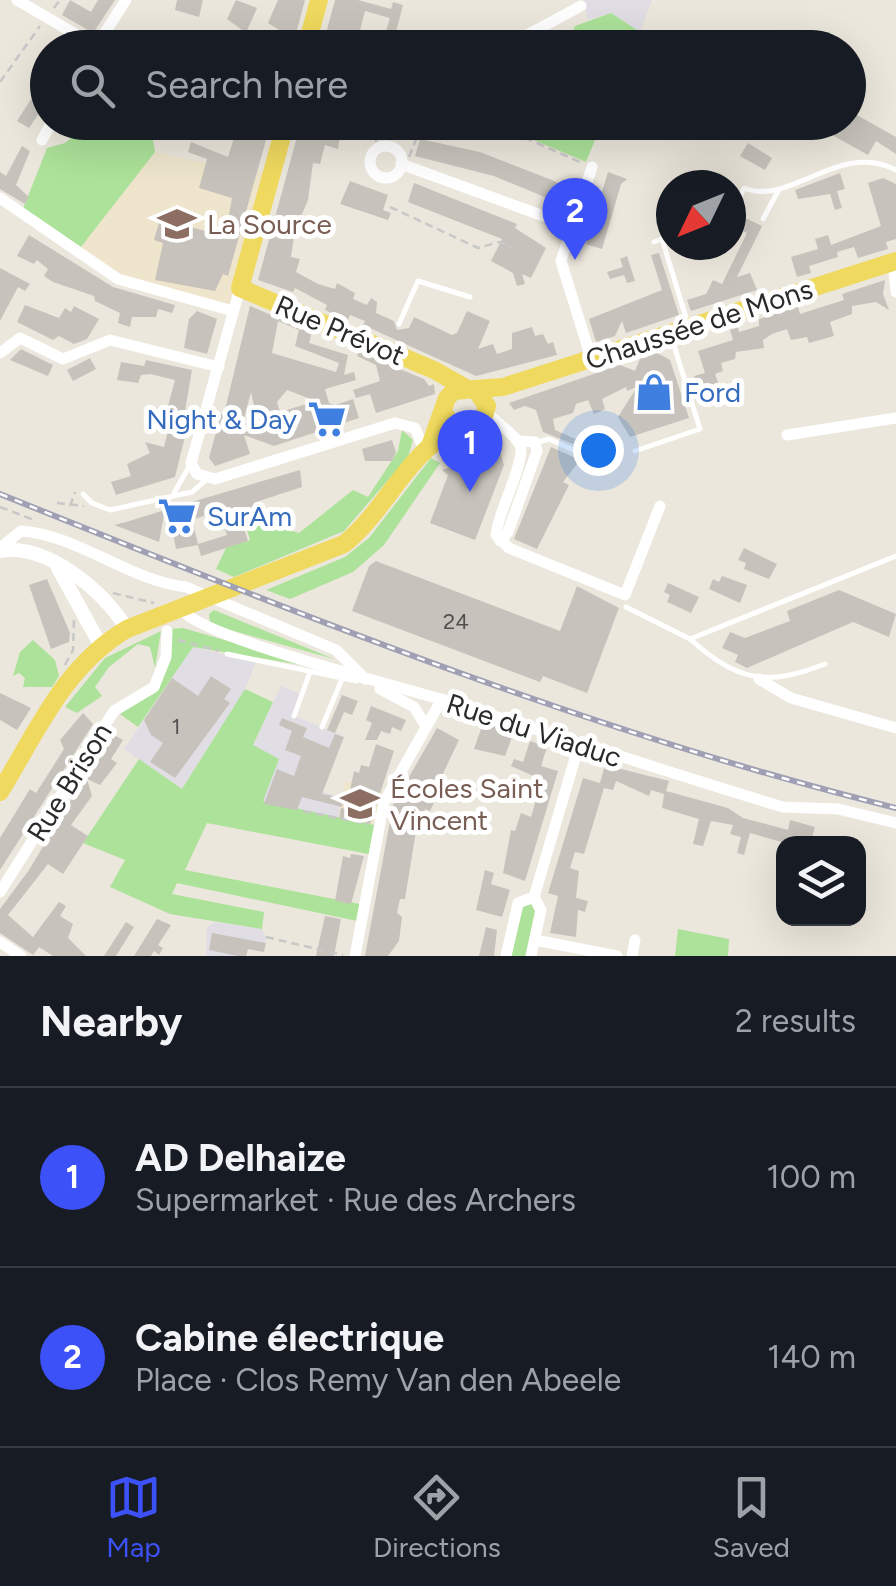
<!DOCTYPE html>
<meta charset="utf-8">
<style>
body{margin:0;font-family:Figtree,sans-serif;background:#242831;color:#f1f3f6}
.controls{position:absolute;right:30px;bottom:30px;display:grid;overflow:hidden;border-radius:20px;box-shadow:0 10px 40px #0002}
.controls button{width:90px;height:90px;display:grid;place-items:center;padding:0;border:0;border-bottom:2px solid #363941;background:#171b24;color:#f1f3f6;font:50px sans-serif}
.compass{position:absolute;left:656px;top:170px;width:90px;height:90px;border-radius:50%;background:#171b24;box-shadow:0 10px 40px #0002;rotate:227deg}
.you{position:absolute;left:598px;top:450px;width:35px;height:35px;margin:-25px;border:8px solid #fff;border-radius:50%;background:#1a73e8;box-shadow:0 0 0 15px #1a73e833}
.badge{display:grid;place-items:center;width:65px;height:65px;border-radius:50%;background:#3d51f8;color:#fff;font-size:32px;font-weight:700}
.pin{position:absolute;translate:-50% -82px;filter:drop-shadow(0 2px 5px #0008)}
.pin::after{content:'';position:absolute;top:52px;width:35px;height:30px;background:inherit;clip-path:polygon(0 0,100% 0,50% 100%)}
.list{margin:0;padding:0;list-style:none}
h2{display:flex;justify-content:space-between;align-items:center;height:130px;margin:0;padding:0 40px;font-size:42px}
h2 small{font-size:32px;font-weight:400;color:#9ea1a6}
.list li{display:grid;grid-template-columns:65px 1fr auto;gap:30px;align-items:center;box-sizing:border-box;height:180px;padding:0 40px;border-top:2px solid #363941}
.list b{display:block;font-size:38px;white-space:nowrap}
.list p{margin:0;font-size:32px;white-space:nowrap;color:#9ea1a6}
.list em{font-size:32px;font-style:normal;color:#9ea1a6}
.icon{flex:none;width:55px;height:55px;fill:none;stroke:currentColor;stroke-width:2;stroke-linecap:round;stroke-linejoin:round}
.map{position:relative;flex:none;width:896px;height:956px;overflow:hidden}
.search{position:absolute;background:#171b24;box-shadow:0 10px 40px #0002;left:30px;right:30px;top:30px;height:110px;display:flex;align-items:center;gap:25px;box-sizing:border-box;padding:0 35px;border-radius:55px;color:#9ea1a6;font-size:38px}
.sheet{height:490px;background:#171b24}
nav{display:flex;justify-content:space-around;align-items:center;box-sizing:border-box;height:140px;border-top:2px solid #363941;background:#171b24;font-size:28px;color:#9ea1a6}
nav a{display:grid;justify-items:center;gap:5px}
nav .on{color:#3d51f8}
.map>svg:first-child{display:block}
.industrial{fill:#e0dde4}
.education{fill:#eee5cc}
.green{fill:#ace299}
.building{fill:#c7c3bc;fill-rule:evenodd}
.lines{fill:none;stroke-linecap:round;stroke-linejoin:round}
.path{stroke:#c8c8c8;stroke-width:2.5;stroke-dasharray:8 5;stroke-linecap:butt}
.service{stroke:#fff;stroke-width:5}
.minor{stroke:#fff;stroke-width:11}
.tertiary{stroke:#fff;stroke-width:14}
.primary{stroke:#efd95e;stroke-width:18}
.rail-casing{stroke:#9fa0b4;stroke-width:6}
.rail{stroke:#fff;stroke-width:2.5;stroke-dasharray:8;stroke-linecap:butt}
.labels{text-anchor:middle;stroke-width:10;stroke-linejoin:round;paint-order:stroke}
.number-label{font-size:22px;fill:#51504e}
.education-label{font-size:28px;fill:#785e54;stroke:#fff;text-anchor:start}
.street-label{font-size:28px;fill:#2a2a2a;stroke:#fff}
.shop-label{font-size:28px;fill:#366cbe;stroke:#fff;text-anchor:start}
</style>
<div class="map">
<svg width="896" height="956" viewBox="0 0 896 956">
<rect width="100%" height="100%" fill="#ece7dc"/>
<!-- industrial -->
<g class="industrial">
<polygon points="583,0 652,0 640,32 611,13 588,20"/>
<polygon points="193,647 256,662 245,689 182,789 124,749"/>
<polygon points="281,686 300,694 292,715 343,736 322,792 342,797 338,818 262,801 253,745"/>
<polygon points="215,922 262,929 266,937 264,950 249,947 246,956 206,956 207,927"/>
</g>
<!-- education -->
<g class="education">
<polygon points="155,152 209,164 215,155 271,175 231,304 118,279 77,252"/>
<polygon points="345,781 384,791 373,825 338,818"/>
</g>
<!-- green -->
<g class="green">
<polygon points="611,13 640,32 633,47 566,47 575,26"/>
<polygon points="90,123 124,123 152,134 155,152 77,252 21,214 47,148 65,143"/>
<polygon points="536,123 536,122 602,123 586,162 529,138"/>
<polygon points="402,430 413,440 408,457 344,531 234,577 216,569 226,548 250,540 247,530 252,511 293,514 289,530 299,533 353,490 368,497 398,451"/>
<polygon points="431,458 440,463 384,545 353,572 290,599 266,590 345,557 369,538"/>
<polygon points="214,610 334,659 216,626 210,622 209,614"/>
<path d="M183,628l137,40 -127,-21 -55,80 -21,-15c48,-21 48,-33 53,-83z"/>
<polygon points="161,631 155,668 150,647 138,644 109,667 95,687 102,696 77,713 65,707 105,658"/>
<polygon points="33,640 55,660 59,676 52,687 23,687 25,678 19,673 13,676 20,652"/>
<polygon points="245,689 273,702 253,745 279,759 263,801 379,826 374,855 207,823 185,870 365,905 362,922 177,883 172,894 264,912 262,929 170,914 110,887 125,860 83,843 139,759 182,789"/>
<polygon points="524,904 531,904 535,912 526,956 511,956"/>
<polygon points="678,929 729,939 728,956 675,956"/>
</g>
<!-- building -->
<g class="building">
<polygon points="70,0 91,12 98,0 115,0 93,33 62,15"/>
<polygon points="177,0 203,0 199,17 175,10"/>
<polygon points="236,0 257,8 246,33 227,19"/>
<polygon points="278,0 305,0 293,45 278,41 281,31 268,23"/>
<polygon points="335,0 358,0 391,9 393,2 403,5 392,47 382,44 390,18 365,11 358,38 351,36 346,48 322,48"/>
<polygon points="48,73 48,100 29,128 17,121"/>
<polygon points="848,110 896,137 896,154 876,141 868,155 809,122 848,122"/>
<polygon points="239,122 271,122 228,276 223,274 215,291 155,280 163,243 154,240 160,219 225,236 232,198 199,188 207,159 188,152 191,142 228,157"/>
<polygon points="301,122 342,122 338,149 325,145 320,164 313,163 308,200 295,230 291,257 300,259 296,272 318,284 335,289 337,283 355,293 353,299 367,305 371,298 377,302 376,313 394,321 397,330 409,328 414,317 452,335 457,333 467,311 490,321 478,349 493,344 497,354 512,349 512,333 532,327 535,336 543,334 548,344 553,342 557,355 476,376 363,325 365,321 350,315 348,320 325,310 327,305 295,288 293,292 258,280"/>
<polygon points="420,139 480,152 552,180 571,190 566,206 494,176 415,156"/>
<polygon points="748,143 772,158 765,170 740,156"/>
<polygon points="22,146 30,151 16,185 29,197 25,204 0,189 0,172 6,176"/>
<polygon points="608,172 627,179 621,184 602,249 586,244"/>
<polygon points="840,173 845,189 837,191 842,208 835,210 830,194 798,199 795,190"/>
<polygon points="883,178 896,184 896,239 886,242 888,249 858,258 854,247 837,252 838,257 809,266 811,273 797,277 791,257 818,249 815,239 828,235 831,245 881,226 868,183"/>
<polygon points="350,181 388,195 383,210 391,213 388,220 340,204"/>
<polygon points="414,183 517,224 515,228 546,248 531,278 522,274 525,284 517,286 513,273 491,261 502,239 408,202"/>
<polygon points="731,211 762,226 737,277 750,273 757,290 691,311 687,300 706,294 713,280 722,284 747,233 731,226"/>
<polygon points="29,235 113,287 175,305 172,313 158,309 156,317 132,317 130,327 118,323 120,313 95,301 94,296 53,282 44,276 48,269 37,260 34,264 17,256"/>
<polygon points="659,253 679,315 626,333 622,321 615,336 596,342 589,319 662,290 651,255"/>
<polygon points="627,256 635,281 627,283 624,275 610,279 607,272 623,267 620,259"/>
<polygon points="0,268 30,284 25,291 18,287 0,321"/>
<polygon points="885,280 883,294 889,310 876,302 852,306 852,314 830,322 834,336 809,343 807,337 791,340 787,329 772,334 763,340 764,348 736,352 735,359 721,363 723,371 715,374 719,385 699,391 694,376 705,373 698,351 733,340 730,330 738,327 739,332 759,326 759,319 798,307 800,314 844,300 842,294"/>
<polygon points="25,305 59,318 65,308 71,312 74,306 99,319 87,339 74,344 59,336 53,340 17,322"/>
<path d="M250,306l62,26 -3,11 39,12 -4,20 10,-3 2,8 -31,9 4,14 6,2 18,-6 6,19 -85,28 -30,-11 6,19 -35,12 -6,-8 12,-44h3zM278,321l21,9 -4,16 44,17 -3,9 -64,-19zM287,390l29,11 -36,11 -3,-10zM251,392l9,41 -18,-7z"/>
<polygon points="197,311 217,319 207,354 184,348 189,319"/>
<polygon points="21,349 53,365 48,376 10,360"/>
<polygon points="359,352 424,379 429,386 434,384 435,394 376,413 370,394 356,398 353,390 380,381 376,365 357,356"/>
<polygon points="657,353 670,360 689,418 630,437 618,417 637,387 627,391 626,387 602,399 605,409 594,414 588,400 576,404 573,413 553,419 555,430 603,451 601,455 543,432 536,410 525,406 514,410 509,403 620,365 635,371 640,359"/>
<polygon points="90,358 96,369 73,381 67,370"/>
<polygon points="146,360 192,370 185,411 191,412 175,477 116,495 111,482 131,476 127,464 150,453 145,442 164,447 171,419 165,417 175,380 150,374 141,375 138,383 117,380 121,362 144,366"/>
<polygon points="496,439 504,465 475,540 430,523 448,475 442,470 479,457 475,445"/>
<polygon points="392,440 396,452 392,461 365,461 362,449"/>
<polygon points="551,447 580,460 563,482 569,485 537,549 514,539"/>
<path d="M300,470l2,17 -46,15 -8,18 -6,2 6,19 -47,15 -3,-11 -22,4 -8,-40zM212,513l7,2 8,20 -29,9 -6,-24z"/>
<polygon points="165,510 159,542 114,525 126,522"/>
<polygon points="744,548 777,564 769,579 744,569 746,563 738,560"/>
<polygon points="376,561 560,631 577,586 619,608 587,693 543,676 540,682 352,611 369,566"/>
<polygon points="722,576 747,585 740,603 709,589 713,579 719,582"/>
<polygon points="47,579 70,633 69,642 51,649 29,585"/>
<polygon points="668,583 699,597 691,613 667,602 670,595 664,592"/>
<polygon points="839,590 896,614 889,637 853,622 747,668 735,662 738,655 722,648 730,632 745,638 790,621 787,611"/>
<polygon points="211,676 231,689 224,699 230,703 175,778 150,762 163,743 151,735 144,720 172,678 198,696"/>
<polygon points="0,693 31,708 17,730 0,720"/>
<polygon points="342,695 358,701 352,715 344,712 335,733 327,730"/>
<polygon points="371,706 406,720 401,731 392,727 390,734 381,731 377,740 365,740 372,723 366,720"/>
<polygon points="83,713 93,724 0,870 0,838 30,789 36,793 45,779 64,749 60,740"/>
<polygon points="282,718 307,728 303,737 329,748 335,734 344,737 322,794 343,798 342,807 302,797 297,810 264,804 277,769 294,776 301,756 285,750 292,731 279,725"/>
<polygon points="483,723 514,732 505,756 474,749"/>
<polygon points="437,728 459,740 436,788 440,790 433,805 430,811 425,809 416,831 405,899 400,899 397,913 402,917 399,941 388,956 365,956 393,805"/>
<polygon points="111,733 123,740 111,759 117,763 100,785 87,779 92,796 71,825 88,836 63,874 48,864 8,915 33,937 59,902 66,906 60,916 73,924 68,938 86,956 53,956 39,947 33,955 0,933 0,909 29,870"/>
<polygon points="530,741 547,747 541,766 558,771 525,881 503,873 511,830 515,831 521,813 531,817 537,796 540,779 511,766 514,759 523,762"/>
<polygon points="376,744 394,751 370,824 339,818 341,808 367,813 371,795 350,790 354,771 359,773 361,765 369,767"/>
<polygon points="605,765 669,781 666,791 728,808 743,818 788,830 790,820 815,827 810,844 789,844 750,833 744,855 737,853 741,837 730,834 733,825 711,821 703,846 693,844 699,819 662,808 664,794 651,790 649,796 616,781 613,790 604,788 584,854 575,852 570,868 579,871 576,898 588,901 585,912 578,910 576,937 550,933 558,896 548,893 583,778 600,783"/>
<polygon points="351,854 364,856 351,904 335,901 343,856 350,858"/>
<polygon points="485,870 494,873 491,884 510,890 502,917 476,910"/>
<polygon points="325,916 341,919 334,956 316,956"/>
<polygon points="157,919 171,925 158,945 163,948 159,955 154,951 151,956 134,956"/>
<polygon points="126,922 134,927 116,956 104,956"/>
<polygon points="486,927 497,930 494,956 479,956"/>
<polygon points="212,933 266,943 264,952 248,949 246,956 238,956 209,950"/>
</g>
<g class="lines">
<!-- path -->
<g class="path">
<polyline points="54,8 60,0"/>
<polyline points="0,82 40,26"/>
<polyline points="378,122 374,136 379,148"/>
<polyline points="489,122 582,163"/>
<polyline points="409,157 423,122"/>
<polyline points="390,207 478,248 499,242 513,248"/>
<polyline points="57,503 84,506"/>
<polyline points="70,506 75,492"/>
<polyline points="0,507 34,520"/>
<polyline points="113,593 154,603"/>
<polyline points="178,640 219,651"/>
<polyline points="65,665 73,650 74,620"/>
<polyline points="303,811 368,824"/>
<polyline points="266,937 343,955"/>
</g>
<!-- service -->
<g class="service">
<path d="M736,205l8,-17c46,19 96,-48 152,-18"/>
<polyline points="763,219 778,191"/>
<polyline points="654,242 662,239 688,324"/>
<polyline points="399,324 418,281 470,297"/>
<polyline points="538,442 549,439 600,462"/>
<polyline points="635,451 700,429 671,336"/>
<polyline points="174,493 190,465"/>
<polyline points="83,494 92,503 110,510 192,492 207,479"/>
<polyline points="626,607 690,639 896,556"/>
<path d="M690,639c47,42 76,48 135,25"/>
<polyline points="227,654 357,681"/>
<polyline points="294,716 310,672"/>
<polyline points="322,727 342,679"/>
</g>
<!-- minor -->
<g class="minor">
<polyline points="17,0 96,46"/>
<polyline points="95,48 126,0"/>
<polyline points="503,48 581,6"/>
<polyline points="42,140 52,122"/>
<circle cx="386" cy="162" r="16"/>
<polyline points="401,164 571,226"/>
<polyline points="0,198 118,279 233,311"/>
<polyline points="893,262 896,292"/>
<polyline points="240,288 191,463 197,474 215,479 395,423 415,428 425,452"/>
<polyline points="0,353 20,338 63,359 110,340 219,367"/>
<polyline points="591,358 561,261 592,167"/>
<path d="M487,412c9,11 27,21 33,33 7,14 -23,69 -24,90l13,13 116,47 35,-89"/>
<polyline points="787,435 896,418"/>
<polyline points="500,541 508,532 537,451 535,442 519,441"/>
<path d="M0,548l21,-17c57,4 107,49 165,56l150,63 29,29"/>
<path d="M181,609c22,30 219,77 265,92 113,35 224,72 337,106l55,2 58,14"/>
<polyline points="759,679 791,698 896,728"/>
<polyline points="380,689 414,707 426,726"/>
<polyline points="0,892 114,711 154,687 166,657 167,631"/>
<polyline points="535,940 617,956"/>
<polyline points="0,942 21,956"/>
<polyline points="355,956 384,802 442,699"/>
<polyline points="506,956 518,903 534,897"/>
<polyline points="531,956 541,910 534,897 579,745"/>
<polyline points="632,956 635,940"/>
</g>
<!-- tertiary -->
<g class="tertiary">
<path d="M0,551c48,-8 103,40 127,78"/>
<polyline points="58,568 101,646"/>
</g>
<!-- primary -->
<g class="primary">
<polyline points="306,48 319,0"/>
<polyline points="286,122 240,288 434,370 464,387"/>
<polyline points="475,389 503,387 896,261"/>
<polyline points="431,443 447,398 454,391 475,389 487,406 482,423 469,431 452,426 444,413"/>
<path d="M0,792c37,-60 64,-126 127,-163l217,-85c41,-32 64,-93 112,-115"/>
</g>
<!-- rail casing -->
<g class="rail-casing">
<path id="rail" d="M0,494c294,118 588,238 896,314"/>
</g>
<!-- rail -->
<use href="#rail" class="rail"/>
</g>
<!-- icons -->
<defs>
<g id="school-bare" transform="scale(3)"><path d="M0-5L7-2L0 1L-7-2ZM-4 1L0 2.5L4 1V4Q0 6-4 4Z" fill="#8d6e63" stroke="#fff" stroke-width="2.5" paint-order="stroke"/></g>
<g id="shop-bare" transform="scale(3)"><path d="M-5-2.5h2.3a2.7 3.5 0 0 1 5.4 0H5L5.5 6h-11ZM-1.5-2.5h3a1.5 2.3 0 0 0-3 0Z" fill="#3f7fe0" stroke="#fff" stroke-width="2.5" paint-order="stroke"/></g>
<g id="supermarket-bare" transform="scale(3)"><path d="M-6-5.5h2.5l.6 2H6L4.5 2H-2.5L-4.4-4H-6ZM-1.5 3.2a1.3 1.3 0 1 0 .1 0ZM3 3.2a1.3 1.3 0 1 0 .1 0Z" fill="#3f7fe0" stroke="#fff" stroke-width="2.5" paint-order="stroke"/></g>
</defs>
<g fill-rule="evenodd">
<use href="#school-bare" x="177" y="224"/>
<use href="#shop-bare" x="654" y="392"/>
<use href="#supermarket-bare" x="327" y="419"/>
<use href="#supermarket-bare" x="177" y="516"/>
<use href="#school-bare" x="360" y="804"/>
</g>
<g class="labels">
<!-- number labels -->
<g class="number-label">
<text x="456" y="629">24</text>
<text x="176" y="734">1</text>
</g>
<!-- education labels -->
<g class="education-label">
<text x="207" y="234">La Source</text>
<text x="390" y="798">Écoles Saint<tspan x="390" dy="32">Vincent</tspan></text>
</g>
<!-- street labels -->
<g class="street-label">
<text transform="translate(699 324) rotate(-18)" y="10">Chaussée de Mons</text>
<text transform="translate(340 330) rotate(23)" y="10">Rue Prévot</text>
<text transform="translate(534 730) rotate(18)" y="10">Rue du Viaduc</text>
<text transform="translate(69 782) rotate(-58)" y="10">Rue Brison</text>
</g>
<!-- shop labels -->
<g class="shop-label">
<text x="684" y="402">Ford</text>
<text x="297" y="429" text-anchor="end">Night &amp; Day</text>
<text x="207" y="526">SurAm</text>
</g>
</g>
</svg>
<div class="controls">
<button><svg class="icon" aria-label="layers" viewBox="0 0 24 24"><path d="M12 4l9 5-9 5-9-5zM3 14l9 5 9-5"/></svg></button>
</div>
<svg class="compass" viewBox="-18 -18 36 36"><path d="M0-13l5 13h-10z" fill="#e53935"/><path d="M0 13l5-13h-10z" fill="#9ea1a6"/></svg>
<div class="you"></div>
<div class="pin badge" style="left:470px;top:492px">1</div>
<div class="pin badge" style="left:575px;top:260px">2</div>
<div class="search"><svg class="icon" aria-label="search" viewBox="0 0 24 24"><circle cx="10" cy="10" r="6"/><path d="M15 15l6 6"/></svg>Search here</div>
</div>
<section class="sheet">
<h2>Nearby<small>2 results</small></h2>
<ul class="list">
<li><span class="badge">1</span><div><b>AD Delhaize</b><p>Supermarket · Rue des Archers</p></div><em>100 m</em></li>
<li><span class="badge">2</span><div><b>Cabine électrique</b><p>Place · Clos Remy Van den Abeele</p></div><em>140 m</em></li>
</ul>
</section>
<nav>
<a class="on"><svg class="icon" aria-label="map" viewBox="0 0 24 24"><path d="M3 6l6-2 6 2 6-2v14l-6 2-6-2-6 2zM9 4v14M15 6v14"/></svg>Map</a>
<a><svg class="icon" aria-label="directions" viewBox="0 0 24 24"><path d="M12 3l9 9-9 9-9-9zM9 14v-3h6M13 9l2 2-2 2"/></svg>Directions</a>
<a><svg class="icon" aria-label="saved" viewBox="0 0 24 24"><path d="M7 4h10v16l-5-4-5 4z"/></svg>Saved</a>
</nav>
